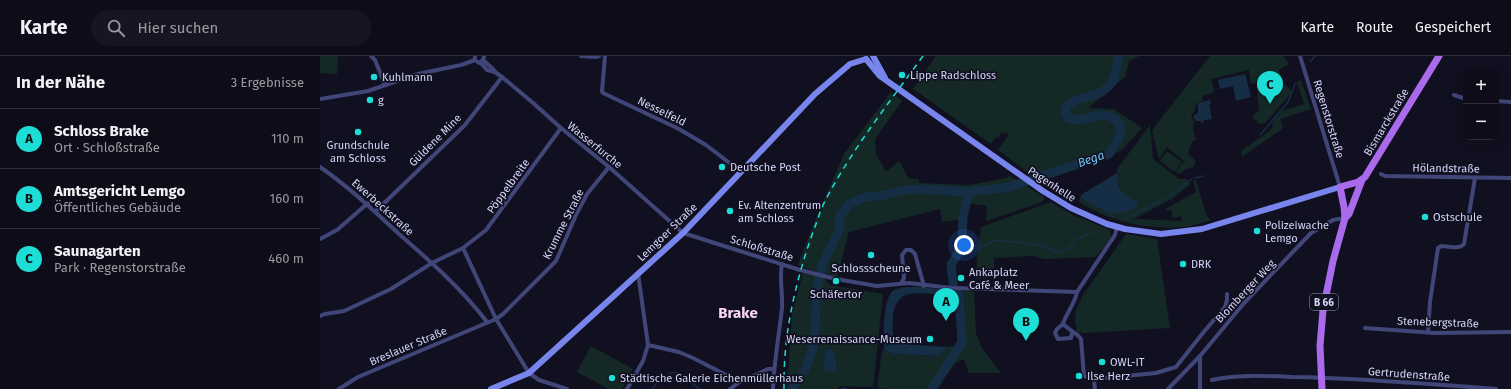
<!DOCTYPE html>
<html lang="de">
<meta charset="utf-8">
<style>
body{margin:0;font-family:"Fira Sans",sans-serif;background:#161521;color:#f1f3f6}
.controls{position:absolute;right:12px;top:12px;display:grid;overflow:hidden;border-radius:8px;box-shadow:0 4px 16px #0002}
.controls button{width:36px;height:36px;display:grid;place-items:center;padding:0;border:0;border-bottom:1px solid #2d2c37;background:#0d0c18;color:#f1f3f6;font:20px sans-serif}
.you{position:absolute;left:644px;top:189px;width:14px;height:14px;margin:-10px;border:3px solid #fff;border-radius:50%;background:#1a73e8;box-shadow:0 0 0 6px #1a73e833}
.badge{display:grid;place-items:center;width:26px;height:26px;border-radius:50%;background:#1dddd7;color:#111;font-size:13px;font-weight:700}
.pin{position:absolute;translate:-50% -33px;filter:drop-shadow(0 1px 2px #0008)}
.pin::after{content:'';position:absolute;top:21px;width:14px;height:12px;background:inherit;clip-path:polygon(0 0,100% 0,50% 100%)}
.list{margin:0;padding:0;list-style:none}
h2{display:flex;justify-content:space-between;align-items:center;height:52px;margin:0;padding:0 16px;font-size:17px}
h2 small{font-size:13px;font-weight:400;color:#9a9ba2}
.list li{display:grid;grid-template-columns:26px 1fr auto;gap:12px;align-items:center;box-sizing:border-box;height:60px;padding:0 16px;border-top:1px solid #2d2c37}
.list b{display:block;font-size:15px;white-space:nowrap}
.list p{margin:0;font-size:13px;white-space:nowrap;color:#9a9ba2}
.list em{font-size:13px;font-style:normal;color:#9a9ba2}
.icon{flex:none;width:22px;height:22px;fill:none;stroke:currentColor;stroke-width:2;stroke-linecap:round;stroke-linejoin:round}
.map{position:relative;flex:none;width:1191px;height:333px;overflow:hidden}
header{display:flex;align-items:center;gap:24px;box-sizing:border-box;height:56px;padding:0 20px;background:#0d0c18;border-bottom:1px solid #2d2c37}
header strong{font-size:19px}
nav{display:flex;gap:22px;margin-inline-start:auto;font-size:14px}
.search{width:280px;height:36px;background:#161521;display:flex;align-items:center;gap:10px;box-sizing:border-box;padding:0 14px;border-radius:22px;color:#9a9ba2;font-size:15px}
main{display:flex}
aside{flex:1;background:#0d0c18}
.map>svg:first-child{display:block}
.green{fill:#142926}
.water{fill:#162e45}
.lines{fill:none;stroke-linecap:round;stroke-linejoin:round}
.stream{stroke:#162e45;stroke-width:1.5}
.river{stroke:#162e45;stroke-width:9}
.minor{stroke:#414679;stroke-width:4}
.secondary{stroke:#7885ed;stroke-width:6}
.primary{stroke:#aa6aec;stroke-width:7}
.rail{stroke:#1dddd7;stroke-width:1.5;stroke-dasharray:6 5;stroke-linecap:butt}
.poi-dot{fill:#1dddd7;stroke:#111020;stroke-width:1.5}
.labels{text-anchor:middle;stroke-width:3.5;stroke-linejoin:round;paint-order:stroke}
.shield{fill:#111020;stroke:#9a9ab8;stroke-width:1}
.shield-label{font-size:10px;font-weight:bold;fill:#d5d5f9}
.poi-label{font-size:11px;fill:#d5d5f9;stroke:#111020;text-anchor:start}
.street-label{font-size:11px;fill:#d5d5f9;stroke:#111020}
.water-label{font-size:12px;font-style:italic;fill:#70c3ec;stroke:#111020}
.district-label{font-size:15px;font-weight:bold;fill:#fad7f2;stroke:#111020}
</style>
<header>
<strong>Karte</strong>
<div class="search"><svg class="icon" aria-label="search" viewBox="0 0 24 24"><circle cx="10" cy="10" r="6"/><path d="M15 15l6 6"/></svg>Hier suchen</div>
<nav><a>Karte</a><a>Route</a><a>Gespeichert</a></nav>
</header>
<main>
<aside>
<h2>In der Nähe<small>3 Ergebnisse</small></h2>
<ul class="list">
<li><span class="badge">A</span><div><b>Schloss Brake</b><p>Ort · Schloßstraße</p></div><em>110 m</em></li>
<li><span class="badge">B</span><div><b>Amtsgericht Lemgo</b><p>Öffentliches Gebäude</p></div><em>160 m</em></li>
<li><span class="badge">C</span><div><b>Saunagarten</b><p>Park · Regenstorstraße</p></div><em>460 m</em></li>
</ul>
</aside>
<div class="map">
<svg width="1191" height="333" viewBox="0 0 1191 333">
<rect width="100%" height="100%" fill="#111020"/>
<!-- green -->
<g class="green">
<polygon points="0,0 18,0 17,18 0,17"/>
<polygon points="616,0 819,0 809,5 805,21 768,52 794,53 822,72 803,93 796,97 788,94 712,120 678,94 689,78 686,76 685,78 682,76 678,82 676,81 671,88 593,33"/>
<polygon points="890,0 964,0 969,8 959,14 964,27 959,30 966,29 972,36 945,67 938,68 938,66 932,62 939,54 937,39 937,27 931,28 929,14 891,23 894,34 892,35 893,37 882,40 883,45 876,47 875,54 871,59 874,66 873,73 876,84 872,85 868,98 876,105 873,111 871,111 858,118 856,116 864,105 847,91 839,103 832,74"/>
<polygon points="981,24 991,53 960,63 963,72 922,101 921,95 951,74 954,64 962,55 984,48 978,29 976,28 977,26"/>
<polygon points="571,36 582,45 555,83 556,98 566,116 579,105 589,123 599,123 599,127 650,129 686,122 690,120 724,141 724,144 722,146 666,165 667,150 648,147 645,165 636,164 622,166 620,153 529,176 517,221 494,215 478,209 489,179 524,98"/>
<path d="M830,69l3,34 26,20h7l5,5 -18,14 -39,21 48,2 -1,-5 -9,2v-7l-8,-1 32,-18 -3,-11 3,-1 11,37 4,3c-9,3 -18,6 -27,7 -37,3 -73,-5 -105,-25l2,-7v3l56,3c-17,-7 -20,-14 -20,-32z"/>
<polygon points="847,95 862,106 855,116 840,105"/>
<polygon points="731,146 753,159 790,174 791,182 776,201 725,203 713,200 674,202 674,221 655,223 661,171"/>
<polygon points="806,178 837,183 850,272 764,277 757,276 755,264 756,254 763,239"/>
<polygon points="483,217 506,223 509,229 563,238 553,331 520,330 518,333 467,333 472,258"/>
<polygon points="642,235 654,236 656,277 662,292 681,317 649,317 644,303 635,307 617,333 613,333 620,324 635,297 633,295 618,322 610,333 568,333 557,332 562,295 564,294 574,298 619,300 627,291 645,288"/>
<polygon points="271,290 313,313 302,333 289,333 257,316"/>
</g>
<!-- water -->
<g class="water">
<polygon points="925,18 931,41 916,45 913,30 900,33 898,24"/>
<polygon points="890,44 891,48 889,49 892,63 884,64 884,66 881,67 881,65 876,65 873,60 878,57 878,47"/>
<path d="M797,117c1,4 1,6 1,10 1,10 11,14 19,18l1,2 -2,5 -13,4 -12,2 -30,-16v-3z"/>
<path d="M601,231l28,3 2,6c-11,-1 -30,-4 -41,-2 -21,3 -18,32 -16,46l9,4 44,3 -8,9 -45,-2 -10,-4c0,-12 -2,-53 10,-60 7,-4 19,-3 27,-3z"/>
<path d="M507,293l6,1c3,7 4,13 2,21l-8,1 -4,-4 2,-16z"/>
</g>
<g class="lines">
<!-- stream -->
<g class="stream">
<polyline points="990,6 995,0"/>
<polyline points="940,79 968,46 975,28"/>
<polyline points="875,122 883,120"/>
<polyline points="804,163 843,144 872,123"/>
<polyline points="661,192 675,184 712,188 723,190 736,196 741,196 749,191 757,183 772,176"/>
<polyline points="640,194 652,193"/>
<polyline points="522,332 527,333"/>
<path d="M332,333c3,-5 7,-7 12,-11 2,-1 5,-5 7,-5 13,-4 19,12 29,16"/>
</g>
<!-- river -->
<g class="river">
<polyline points="472,333 474,329 485,314 494,290 497,234 502,209 519,175 520,160 529,148 545,141 565,139 584,134 602,133 649,136"/>
<path d="M612,333l30,-47 -3,-47 -5,-5 -3,-25 9,-15 2,-11 1,-22 6,-25 40,-5 100,-33c6,-10 18,-24 7,-34 -14,-13 -32,5 -48,-2l-3,-6 2,-6 9,-6 24,-7 8,-6 6,-8 5,-23"/>
</g>
<!-- minor -->
<g class="minor">
<polyline points="51,0 55,4 65,29"/>
<polyline points="155,0 155,4 159,7 163,4 164,0"/>
<polyline points="261,0 277,1 279,0"/>
<polyline points="285,0 282,35 283,37 359,73 386,89 420,115"/>
<polyline points="980,0 1020,131"/>
<polyline points="163,4 173,13 175,16"/>
<polyline points="160,6 167,14 175,16 182,21 212,46 241,72 289,111 363,177 480,214 516,223"/>
<polyline points="1134,39 1146,43"/>
<polyline points="0,43 48,35 98,18 141,9 155,4"/>
<polyline points="1176,45 1191,46"/>
<path d="M0,111c29,20 53,43 79,67 31,27 63,55 88,88"/>
<polyline points="1061,118 1065,120 1191,122"/>
<polyline points="56,155 145,69 182,21"/>
<path d="M797,171l-2,8 -38,57c-2,12 -11,21 -14,32 6,6 14,9 18,15l3,37 10,3 62,-6 20,-6 26,-33 23,-27 2,-7v-6"/>
<polyline points="0,183 17,174 48,147"/>
<polyline points="143,192 166,174 241,72"/>
<polyline points="516,223 557,230 589,227 632,232 757,236"/>
<polyline points="582,226 584,222 582,199 586,194 591,194 595,198 604,230"/>
<polyline points="0,260 5,258 24,255 71,233 112,207 143,192 176,263 183,258 236,205 256,159 267,138 289,111"/>
<polyline points="743,268 737,273 735,277 738,283 751,282 752,277"/>
<polyline points="1045,272 1115,277 1191,276"/>
<path d="M1108,276l2,-30 8,-54 3,-2c8,0 18,4 23,-2l11,-66"/>
<polyline points="328,289 359,296 373,302 416,324 418,327"/>
<polyline points="774,323 775,333"/>
<path d="M892,324c24,-6 57,-4 82,-3 67,1 135,7 202,12"/>
<polyline points="19,333 38,321 176,263 209,317 219,324 247,333"/>
<polyline points="307,333 323,305 328,289 318,217"/>
<polyline points="410,333 418,327 448,313 453,313"/>
<path d="M453,333c1,-27 6,-54 9,-81 1,-15 -3,-30 0,-44"/>
<polyline points="848,333 880,300 925,246 991,177 1013,164 1025,162"/>
<polyline points="880,333 880,300"/>
</g>
<!-- secondary -->
<g class="secondary">
<polyline points="553,0 565,22"/>
<polyline points="546,3 560,20 723,135 751,152 787,168 805,173 841,178 882,173 1020,131"/>
<polyline points="171,333 209,317 363,177 495,38 530,8 546,3"/>
</g>
<!-- primary -->
<g class="primary">
<polyline points="1025,162 1029,158 1042,124"/>
<polyline points="1002,333 1000,290 1003,254 1013,205 1025,162 1024,151 1020,131 1038,126 1045,121 1119,0"/>
</g>
<!-- rail -->
<path class="rail" d="M464,333c-1,-54 11,-106 29,-157 4,-10 7,-21 12,-31 27,-52 64,-98 98,-145"/>
</g>
<!-- markers -->
<g class="poi-dot">
<circle cx="582" cy="19" r="4"/>
<circle cx="54" cy="21" r="4"/>
<circle cx="50" cy="44" r="4"/>
<circle cx="38" cy="76" r="4"/>
<circle cx="402" cy="111" r="4"/>
<circle cx="410" cy="155" r="4"/>
<circle cx="1105" cy="161" r="4"/>
<circle cx="937" cy="175" r="4"/>
<circle cx="551" cy="199" r="4"/>
<circle cx="863" cy="208" r="4"/>
<circle cx="641" cy="222" r="4"/>
<circle cx="516" cy="225" r="4"/>
<circle cx="610" cy="283" r="4"/>
<circle cx="782" cy="306" r="4"/>
<circle cx="759" cy="320" r="4"/>
<circle cx="292" cy="322" r="4"/>
</g>
<g class="labels">
<!-- shield labels -->
<rect class="shield" x="990" y="238" width="28" height="16" rx="3"/>
<g class="shield-label">
<text x="1004" y="250">B 66</text>
</g>
<!-- poi labels -->
<g class="poi-label">
<text x="590" y="23">Lippe Radschloss</text>
<text x="62" y="25">Kuhlmann</text>
<text x="58" y="48">g</text>
<text x="38" y="93" text-anchor="middle">Grundschule<tspan x="38" dy="13">am Schloss</tspan></text>
<text x="410" y="115">Deutsche Post</text>
<text x="418" y="153">Ev. Altenzentrum<tspan x="418" dy="13">am Schloss</tspan></text>
<text x="1113" y="165">Ostschule</text>
<text x="945" y="173">Polizeiwache<tspan x="945" dy="13">Lemgo</tspan></text>
<text x="871" y="212">DRK</text>
<text x="551" y="216" text-anchor="middle">Schlossscheune</text>
<text x="649" y="220">Ankaplatz<tspan x="649" dy="13">Café &amp; Meer</tspan></text>
<text x="516" y="242" text-anchor="middle">Schäfertor</text>
<text x="602" y="287" text-anchor="end">Weserrenaissance-Museum</text>
<text x="790" y="310">OWL-IT</text>
<text x="767" y="324">Ilse Herz</text>
<text x="300" y="326">Städtische Galerie Eichenmüllerhaus</text>
</g>
<!-- street labels -->
<g class="street-label">
<text transform="translate(342 55) rotate(26)" y="4">Nesselfeld</text>
<text transform="translate(1009 63) rotate(73)" y="4">Regenstorstraße</text>
<text transform="translate(1066 66) rotate(-59)" y="4">Bismarckstraße</text>
<text transform="translate(115 84) rotate(-45)" y="4">Güldene Mine</text>
<text transform="translate(275 89) rotate(39)" y="4">Wasserfurche</text>
<text transform="translate(1126 112) rotate(1)" y="4">Hölandstraße</text>
<text transform="translate(732 128) rotate(33)" y="4">Pagenhelle</text>
<text transform="translate(188 130) rotate(-54)" y="4">Pöppelbreite</text>
<text transform="translate(63 151) rotate(42)" y="4">Ewerbeckstraße</text>
<text transform="translate(243 168) rotate(-63)" y="4">Krumme Straße</text>
<text transform="translate(347 176) rotate(-44)" y="4">Lemgoer Straße</text>
<text transform="translate(442 192) rotate(17)" y="4">Schloßstraße</text>
<text transform="translate(925 235) rotate(-47)" y="4">Blomberger Weg</text>
<text transform="translate(1118 266) rotate(2)" y="4">Stenebergstraße</text>
<text transform="translate(88 290) rotate(-23)" y="4">Breslauer Straße</text>
<text transform="translate(1089 318) rotate(4)" y="4">Gertrudenstraße</text>
</g>
<!-- water labels -->
<g class="water-label">
<text transform="translate(771 103) rotate(-19)" y="4">Bega</text>
</g>
<!-- district labels -->
<g class="district-label">
<text x="418" y="262">Brake</text>
</g>
</g>
</svg>
<div class="controls">
<button>+</button>
<button>−</button>
</div>
<div class="you"></div>
<div class="pin badge" style="left:626px;top:265px">A</div>
<div class="pin badge" style="left:706px;top:285px">B</div>
<div class="pin badge" style="left:950px;top:48px">C</div>
</div>
</main>
